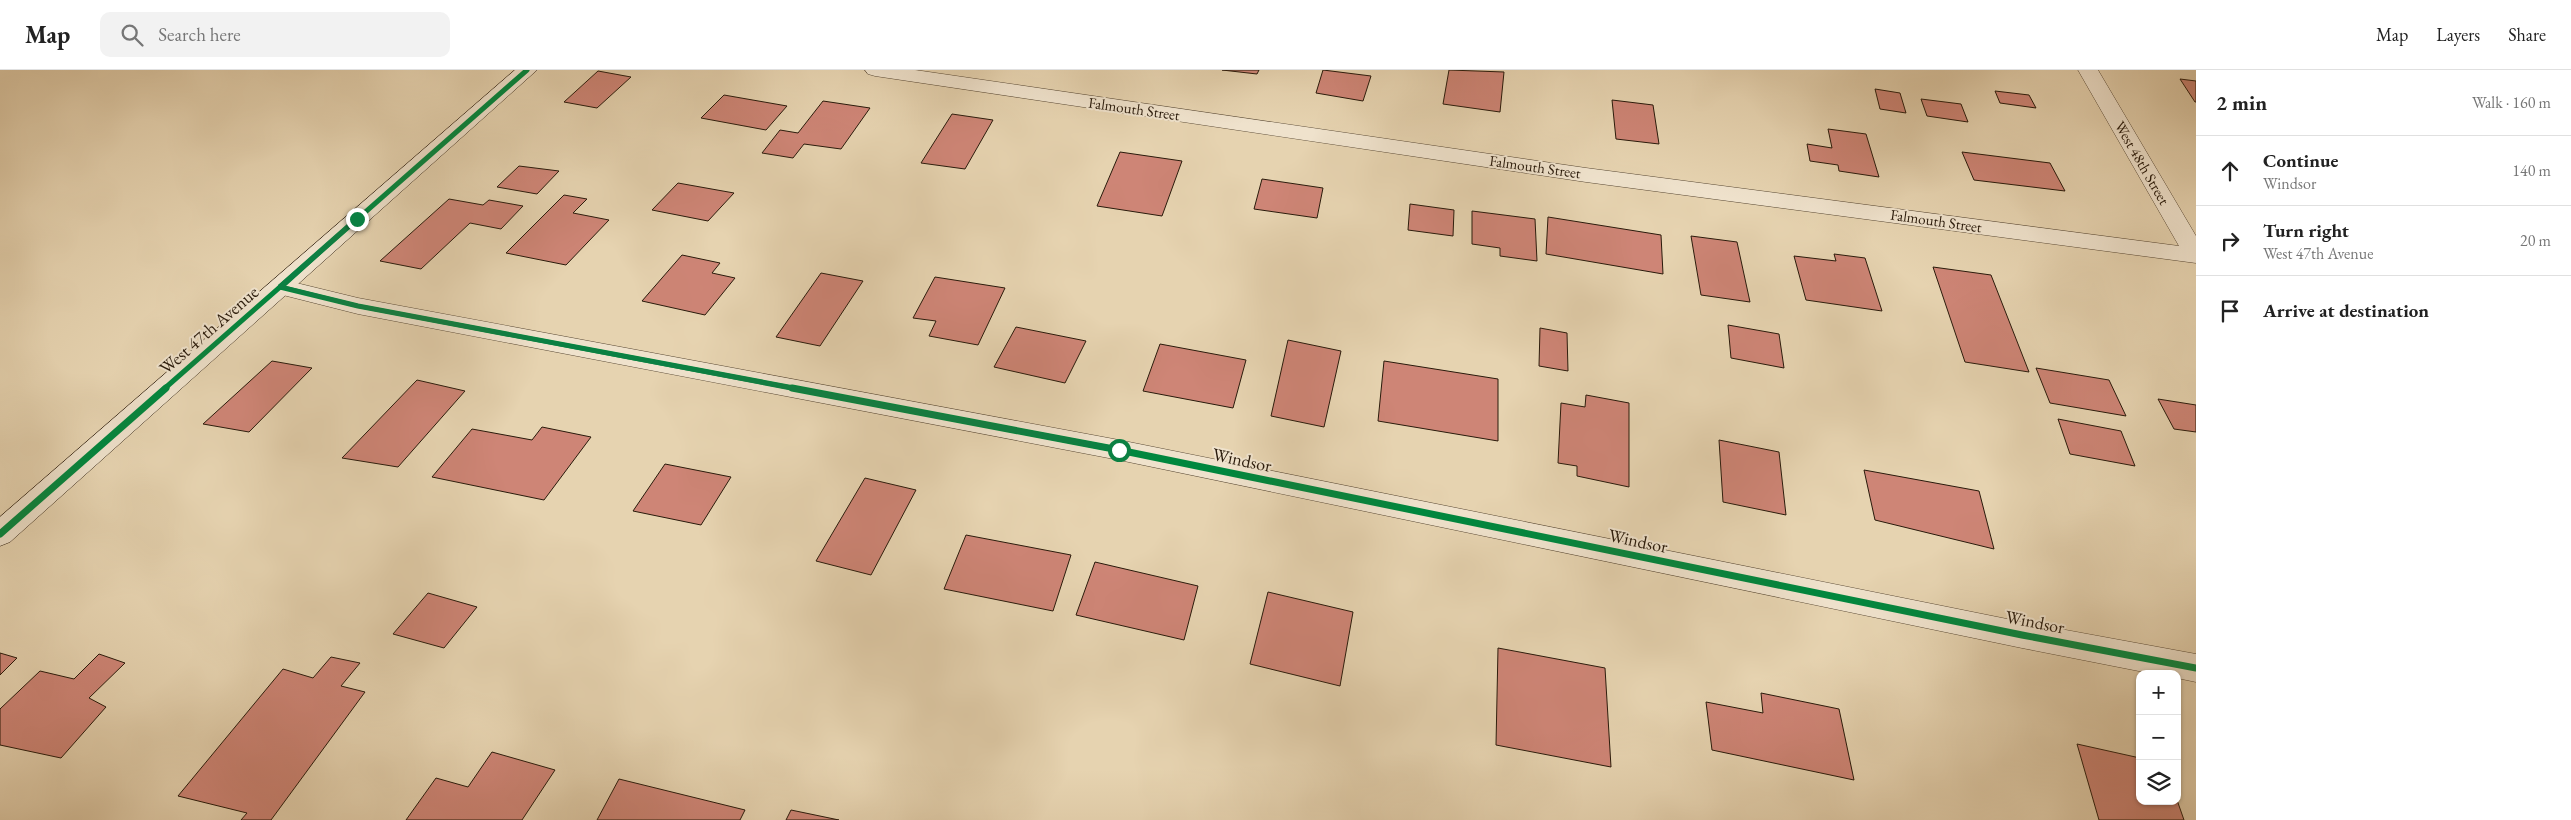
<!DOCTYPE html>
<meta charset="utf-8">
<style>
body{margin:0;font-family:"EB Garamond",serif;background:#f2f2f2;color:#222}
.controls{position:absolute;right:15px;bottom:15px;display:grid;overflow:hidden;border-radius:10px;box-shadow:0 1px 4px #0004}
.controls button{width:45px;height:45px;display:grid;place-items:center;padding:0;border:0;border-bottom:1px solid #e0e0e0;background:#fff;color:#222;font:25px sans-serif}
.stop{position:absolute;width:15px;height:15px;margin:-11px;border:4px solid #0b8043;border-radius:50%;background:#fff}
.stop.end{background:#0b8043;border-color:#fff;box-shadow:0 1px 5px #0008}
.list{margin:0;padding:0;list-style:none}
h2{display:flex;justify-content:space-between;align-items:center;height:65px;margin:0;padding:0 20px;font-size:21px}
h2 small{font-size:16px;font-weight:400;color:#767676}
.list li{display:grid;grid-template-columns:32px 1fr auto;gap:15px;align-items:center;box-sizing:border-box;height:70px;padding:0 20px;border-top:1px solid #e0e0e0}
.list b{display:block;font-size:19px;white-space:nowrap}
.list p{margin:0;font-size:16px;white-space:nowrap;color:#767676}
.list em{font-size:16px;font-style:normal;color:#767676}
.icon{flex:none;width:28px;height:28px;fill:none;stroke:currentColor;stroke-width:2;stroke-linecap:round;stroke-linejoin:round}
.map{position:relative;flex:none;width:2196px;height:750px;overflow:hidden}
header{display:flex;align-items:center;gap:30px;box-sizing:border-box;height:70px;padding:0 25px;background:#fff;border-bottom:1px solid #e0e0e0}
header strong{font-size:24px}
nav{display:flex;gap:28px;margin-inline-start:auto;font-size:18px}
.search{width:350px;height:45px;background:#f2f2f2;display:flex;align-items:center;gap:12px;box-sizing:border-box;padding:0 18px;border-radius:10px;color:#767676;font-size:19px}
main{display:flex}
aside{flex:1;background:#fff}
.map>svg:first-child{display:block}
.building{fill:#ce8576;stroke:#291a0b}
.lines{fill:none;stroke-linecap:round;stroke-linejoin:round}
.street-casing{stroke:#584834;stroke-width:1}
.secondary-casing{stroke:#291a0b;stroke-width:1}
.street{fill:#efe2cc;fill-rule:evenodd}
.secondary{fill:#efe2cc;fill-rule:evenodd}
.cycleway-far1-casing{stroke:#efe2cc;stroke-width:8}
.cycleway-casing{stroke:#efe2cc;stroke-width:10}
.cycleway-far1{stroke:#00873e;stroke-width:5}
.cycleway{stroke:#00873e;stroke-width:7}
.route{fill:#0b8043}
.labels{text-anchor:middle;stroke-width:4;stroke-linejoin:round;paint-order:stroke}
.far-street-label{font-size:15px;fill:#291a0b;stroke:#efe2cc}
.street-label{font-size:18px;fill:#291a0b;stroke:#efe2cc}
</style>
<header>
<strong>Map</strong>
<div class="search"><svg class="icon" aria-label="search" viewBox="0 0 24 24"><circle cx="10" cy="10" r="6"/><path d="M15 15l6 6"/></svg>Search here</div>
<nav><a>Map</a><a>Layers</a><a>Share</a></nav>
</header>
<main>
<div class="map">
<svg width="2196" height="750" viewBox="0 0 2196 750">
<rect width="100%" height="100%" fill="#e6d3b0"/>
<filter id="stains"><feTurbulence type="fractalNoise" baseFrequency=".004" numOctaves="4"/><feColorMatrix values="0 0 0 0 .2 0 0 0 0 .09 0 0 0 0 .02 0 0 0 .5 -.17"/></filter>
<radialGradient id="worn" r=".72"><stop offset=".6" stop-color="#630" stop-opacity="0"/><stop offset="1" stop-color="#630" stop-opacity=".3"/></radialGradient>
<!-- building -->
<g class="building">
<polygon points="1222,0 1259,0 1257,4"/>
<polygon points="1323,0 1371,6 1363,31 1316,23"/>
<polygon points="1449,0 1504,2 1500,42 1443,34"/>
<polygon points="598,1 631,7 597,38 564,32"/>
<polygon points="2180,9 2196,11 2196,32 2195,32"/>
<polygon points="1875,19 1900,23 1906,43 1880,39"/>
<polygon points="1995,21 2029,25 2036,38 2000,33"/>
<polygon points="724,25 787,36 766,60 701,48"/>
<polygon points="1921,29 1961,34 1968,52 1927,46"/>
<polygon points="1612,30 1653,35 1659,74 1616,69"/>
<polygon points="823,31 870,38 841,79 804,74 793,88 762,83 780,60 798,63"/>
<polygon points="952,44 993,50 965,99 921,93"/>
<polygon points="1828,59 1866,64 1879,107 1839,101 1838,95 1810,91 1807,74 1832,78"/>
<polygon points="1120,82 1182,91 1162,146 1097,136"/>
<polygon points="1962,82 2050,93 2065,121 1974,110"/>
<polygon points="519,96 559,101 537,124 497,117"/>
<polygon points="1262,109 1323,118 1317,148 1254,139"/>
<polygon points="678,113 734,123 708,151 652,140"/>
<polygon points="564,125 587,129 573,143 609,150 566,195 506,183"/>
<polygon points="449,129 483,135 489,130 523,136 501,159 470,153 421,199 380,191"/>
<polygon points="1410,134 1454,140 1453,166 1408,160"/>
<polygon points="1472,141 1535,149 1537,191 1500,186 1500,178 1472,174"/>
<polygon points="1548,147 1661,165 1663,204 1546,184"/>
<polygon points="1691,166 1737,172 1750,232 1701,225"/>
<polygon points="1834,184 1865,188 1882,241 1806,230 1794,186 1836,191"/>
<polygon points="682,185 720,193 712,203 735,208 705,245 642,231"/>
<polygon points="1933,197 1991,205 2029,302 1965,292"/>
<polygon points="821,203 863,211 820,276 776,267"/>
<polygon points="935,207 1005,218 978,275 929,266 936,251 913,248"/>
<polygon points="1728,255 1779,264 1784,298 1731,288"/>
<polygon points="1016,257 1086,271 1065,313 994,297"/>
<polygon points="1540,258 1567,263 1568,301 1539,296"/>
<polygon points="1288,270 1341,281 1324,357 1271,346"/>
<polygon points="1160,274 1246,290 1233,338 1143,321"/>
<polygon points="272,291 312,298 249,362 203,354"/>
<polygon points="1384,291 1498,309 1498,371 1378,351"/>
<polygon points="2036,298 2109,310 2126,346 2050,333"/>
<polygon points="417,310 465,321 398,397 342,388"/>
<polygon points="1586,325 1629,333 1629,417 1577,406 1577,396 1558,393 1561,333 1585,337"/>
<polygon points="2158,329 2196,335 2196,362 2174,359"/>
<polygon points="2058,349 2121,361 2135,396 2070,384"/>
<polygon points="542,357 591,367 544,430 432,407 472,359 532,370"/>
<polygon points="1719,370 1779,382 1786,445 1723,432"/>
<polygon points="665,394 731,407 701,455 633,441"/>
<polygon points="1864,400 1979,421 1994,479 1875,450"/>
<polygon points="865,408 916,420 871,505 816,491"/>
<polygon points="966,465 1071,485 1053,541 944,519"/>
<polygon points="1095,492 1198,516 1184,570 1076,545"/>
<polygon points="1268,522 1353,542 1340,616 1250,594"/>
<polygon points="428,523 477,537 444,578 393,564"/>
<polygon points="1498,578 1605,598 1611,697 1496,675"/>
<polygon points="0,583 17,588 0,605"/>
<polygon points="99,584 125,593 89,628 106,637 61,688 0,675 0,639 40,601 74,609"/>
<polygon points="331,587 360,593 341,616 365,622 271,750 241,750 247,743 178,726 283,599 313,608"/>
<polygon points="1761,623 1839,639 1854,710 1712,680 1706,632 1763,643"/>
<polygon points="2077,674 2140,688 2140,731 2177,730 2184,750 2099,750"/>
<polygon points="492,682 555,700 522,750 406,750 436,708 468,717"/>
<polygon points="619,709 745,740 740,750 597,750"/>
<polygon points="791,740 839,750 786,750"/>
</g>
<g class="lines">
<!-- street casing -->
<g class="street-casing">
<g id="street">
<polygon points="865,0 915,0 1586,98 2179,176 2078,0 2098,0 2196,166 2196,193 1586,112 875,6 868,4"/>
<polygon points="280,209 358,228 1119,370 2022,552 2196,584 2196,612 2177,608 2177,604 2154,604 2022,578 1119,390 358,244 271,222 268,217 271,212"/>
</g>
</g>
<!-- secondary casing -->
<g class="secondary-casing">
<polygon id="secondary" points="515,0 537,0 10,472 0,476 0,447"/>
</g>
<!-- street -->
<use href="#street" class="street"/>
<!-- secondary -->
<use href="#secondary" class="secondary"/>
<!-- cycleway-far1 casing -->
<g class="cycleway-far1-casing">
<g id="cycleway-far1">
<polyline points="280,217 358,236 799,319"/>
<polyline points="164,319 527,0"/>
</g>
</g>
<!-- cycleway casing -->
<g class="cycleway-casing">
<g id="cycleway">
<polyline points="792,318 1119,380 2022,565 2196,598"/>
<polyline points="0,464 166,318"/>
</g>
</g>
<!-- cycleway-far1 -->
<use href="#cycleway-far1" class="cycleway-far1"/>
<!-- cycleway -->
<use href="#cycleway" class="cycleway"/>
</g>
<!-- route -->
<polygon class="route" points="355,147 360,149 286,216 358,234 1119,377 1123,380 1119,383 358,238 278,218 278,215"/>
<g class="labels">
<!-- far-street labels -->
<g class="far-street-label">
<text transform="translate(1134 39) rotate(8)" y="5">Falmouth Street</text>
<text transform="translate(2142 93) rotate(60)" y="5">West 48th Street</text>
<text transform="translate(1535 97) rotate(8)" y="5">Falmouth Street</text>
<text transform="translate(1936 151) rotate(8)" y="5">Falmouth Street</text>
</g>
<!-- street labels -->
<g class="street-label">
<text transform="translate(209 260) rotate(-41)" y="6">West 47th Avenue</text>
<text transform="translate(1242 390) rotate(12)" y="6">Windsor</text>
<text transform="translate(1638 471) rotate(12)" y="6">Windsor</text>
<text transform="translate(2035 552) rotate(11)" y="6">Windsor</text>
</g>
</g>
<rect width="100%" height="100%" filter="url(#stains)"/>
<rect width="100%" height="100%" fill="url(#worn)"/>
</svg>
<div class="controls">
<button>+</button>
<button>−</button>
<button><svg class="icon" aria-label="layers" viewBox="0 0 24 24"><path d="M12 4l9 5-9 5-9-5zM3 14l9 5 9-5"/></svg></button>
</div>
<div class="stop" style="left:1119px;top:380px"></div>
<div class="stop end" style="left:357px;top:149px"></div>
</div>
<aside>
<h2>2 min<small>Walk · 160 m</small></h2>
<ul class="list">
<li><svg class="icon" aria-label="ahead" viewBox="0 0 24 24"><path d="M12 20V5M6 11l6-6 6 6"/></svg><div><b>Continue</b><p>Windsor</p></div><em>140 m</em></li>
<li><svg class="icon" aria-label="right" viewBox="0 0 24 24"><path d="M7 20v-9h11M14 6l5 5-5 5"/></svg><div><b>Turn right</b><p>West 47th Avenue</p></div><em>20 m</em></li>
<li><svg class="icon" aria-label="arrive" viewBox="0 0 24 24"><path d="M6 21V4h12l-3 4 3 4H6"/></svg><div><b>Arrive at destination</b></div></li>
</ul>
</aside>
</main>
